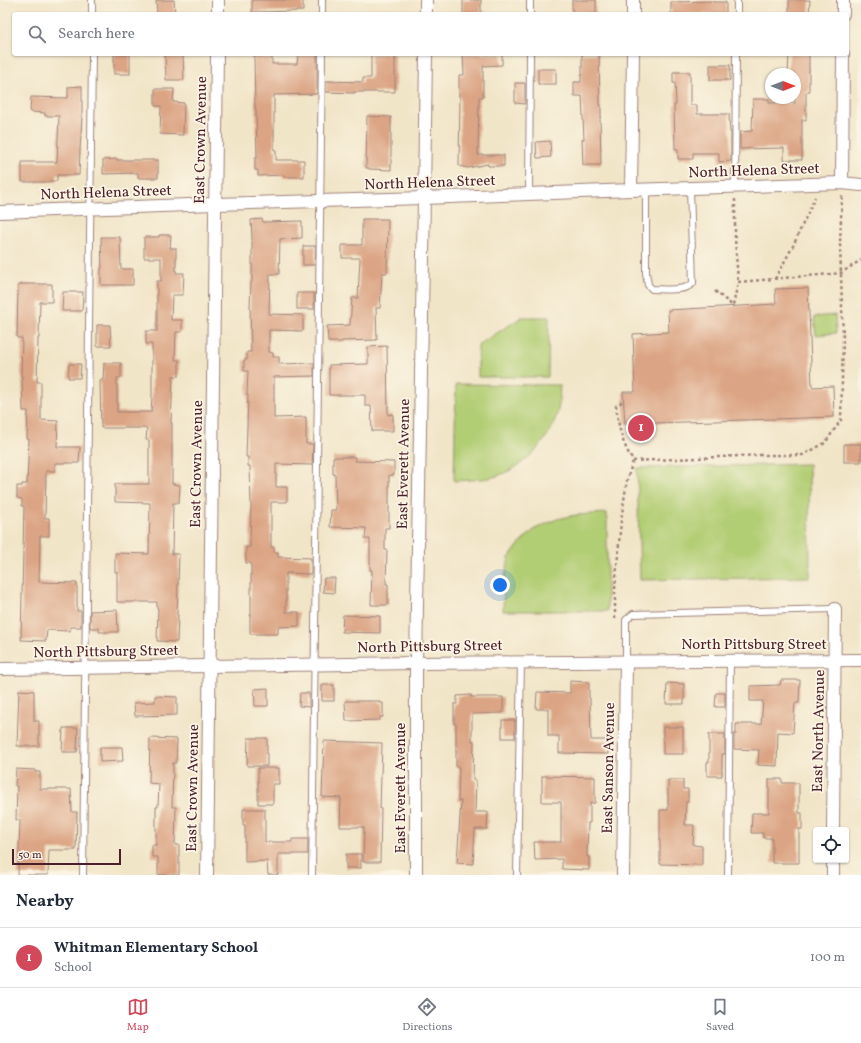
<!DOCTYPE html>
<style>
body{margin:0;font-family:Vollkorn,serif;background:#f6f6f7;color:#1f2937}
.controls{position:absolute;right:12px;bottom:12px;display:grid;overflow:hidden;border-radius:4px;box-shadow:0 1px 3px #0004}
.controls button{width:36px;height:36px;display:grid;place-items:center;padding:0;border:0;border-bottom:1px solid #e0e1e3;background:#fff;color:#1f2937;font:20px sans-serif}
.compass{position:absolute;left:765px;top:68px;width:36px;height:36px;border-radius:50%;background:#fff;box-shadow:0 1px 3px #0004;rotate:90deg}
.scale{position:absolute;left:12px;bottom:10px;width:109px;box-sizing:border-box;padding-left:4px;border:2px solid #4a1f2b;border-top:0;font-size:11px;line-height:14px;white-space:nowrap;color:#4a1f2b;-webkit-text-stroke:3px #fcf5e5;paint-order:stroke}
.you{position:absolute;left:500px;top:585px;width:14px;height:14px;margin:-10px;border:3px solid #fff;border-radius:50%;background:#1a73e8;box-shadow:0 0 0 6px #1a73e833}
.badge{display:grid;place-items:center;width:26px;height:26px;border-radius:50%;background:#d1495b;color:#fff;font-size:13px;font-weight:700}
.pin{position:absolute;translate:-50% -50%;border:2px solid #fff;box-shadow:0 1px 4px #0006}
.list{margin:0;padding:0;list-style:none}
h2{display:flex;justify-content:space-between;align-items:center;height:52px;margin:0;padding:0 16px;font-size:17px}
h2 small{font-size:13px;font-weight:400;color:#747a83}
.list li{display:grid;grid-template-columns:26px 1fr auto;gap:12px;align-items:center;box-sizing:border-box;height:60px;padding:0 16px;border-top:1px solid #e0e1e3}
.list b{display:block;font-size:15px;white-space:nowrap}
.list p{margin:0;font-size:13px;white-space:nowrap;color:#747a83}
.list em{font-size:13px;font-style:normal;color:#747a83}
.icon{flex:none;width:22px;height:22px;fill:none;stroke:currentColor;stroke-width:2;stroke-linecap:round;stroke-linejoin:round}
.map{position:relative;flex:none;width:861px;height:875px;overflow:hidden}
.search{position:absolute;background:#fff;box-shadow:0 1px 3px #0004;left:12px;right:12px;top:12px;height:44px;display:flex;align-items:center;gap:10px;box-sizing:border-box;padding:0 14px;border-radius:4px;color:#747a83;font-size:15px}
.sheet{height:112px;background:#fff}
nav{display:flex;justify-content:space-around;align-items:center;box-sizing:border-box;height:56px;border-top:1px solid #e0e1e3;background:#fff;font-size:11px;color:#747a83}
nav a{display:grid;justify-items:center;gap:2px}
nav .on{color:#d1495b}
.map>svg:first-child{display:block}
.green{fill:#b2ce74;stroke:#7e7650}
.building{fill:#dba484}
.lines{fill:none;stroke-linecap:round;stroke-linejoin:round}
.lane-casing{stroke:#9e827a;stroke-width:8}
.street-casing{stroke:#9e827a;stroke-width:14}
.path{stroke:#9e827a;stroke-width:2.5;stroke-dasharray:3 3;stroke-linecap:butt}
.lane{stroke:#fff;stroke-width:6}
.street{stroke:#fff;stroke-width:12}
.labels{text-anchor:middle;stroke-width:3.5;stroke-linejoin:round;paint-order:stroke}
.street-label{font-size:15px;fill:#4a1f2b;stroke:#fcf5e5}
</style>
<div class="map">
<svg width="861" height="875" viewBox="0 0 861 875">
<rect width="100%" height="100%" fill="#fcf5e5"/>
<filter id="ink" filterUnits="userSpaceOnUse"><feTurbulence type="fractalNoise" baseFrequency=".025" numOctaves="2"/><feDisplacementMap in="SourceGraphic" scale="8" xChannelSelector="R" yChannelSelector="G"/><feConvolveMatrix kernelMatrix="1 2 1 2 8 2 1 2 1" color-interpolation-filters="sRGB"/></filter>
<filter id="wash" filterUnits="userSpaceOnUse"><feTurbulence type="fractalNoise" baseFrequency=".012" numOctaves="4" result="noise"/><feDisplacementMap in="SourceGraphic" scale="16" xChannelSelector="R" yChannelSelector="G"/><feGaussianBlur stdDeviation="0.9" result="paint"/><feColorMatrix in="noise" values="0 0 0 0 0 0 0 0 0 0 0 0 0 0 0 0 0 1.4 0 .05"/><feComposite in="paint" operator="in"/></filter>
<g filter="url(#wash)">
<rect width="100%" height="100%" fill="#f1e5c8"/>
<!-- green -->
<g class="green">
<polygon points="835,315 836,333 816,335 814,317"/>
<polygon points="522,317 549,317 548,377 478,377 478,345"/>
<path d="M456,384l104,1c-1,8 0,17 -2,25 -7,30 -32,56 -61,66 -13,4 -29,4 -43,5z"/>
<polygon points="809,464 810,577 640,580 637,468"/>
<polygon points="607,513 607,611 503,611 504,582 509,558 521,542 535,529 557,519 576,515"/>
</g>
<g id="blocks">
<!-- building -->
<g class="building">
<polygon points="156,0 174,0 175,14 157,14"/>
<polygon points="252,0 303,0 303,11 252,12"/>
<rect x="463" y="0" width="18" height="14"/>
<rect x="572" y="0" width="24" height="14"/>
<polygon points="789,0 810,0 809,14 789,14"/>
<polygon points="713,1 713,2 726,2 726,14 671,14 671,2"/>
<rect x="114" y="54" width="16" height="20"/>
<polygon points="165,54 183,54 184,80 166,80"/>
<polygon points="298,54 317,54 317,94 274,95 274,150 276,150 276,160 304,160 304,177 284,177 284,175 258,176 258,170 255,170 255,158 257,158 256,109 255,109 254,56 272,56 272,64 297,64"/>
<polygon points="371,54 395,54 395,92 354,92 354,93 326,92 326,81 363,82 363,78 371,78"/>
<polygon points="463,54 502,54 502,65 483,66 483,97 479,97 478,155 504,155 504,166 488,166 488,164 468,168 459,166 460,97 459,97 459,75 464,75"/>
<polygon points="582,54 599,54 600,105 601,105 601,117 600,117 601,165 583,165 582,139 584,139 582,96 574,96 574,82 581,82 581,75 582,75"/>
<polygon points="789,54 809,54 809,92 806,92 806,120 802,120 802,160 784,160 784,148 740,149 740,132 752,131 753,99 769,99 769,103 795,103 795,74 788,74"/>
<rect x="710" y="65" width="20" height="15"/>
<rect x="538" y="69" width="18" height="15"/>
<polygon points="673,72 690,72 690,105 697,105 697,114 729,114 730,132 731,132 731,161 719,162 719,153 693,153 693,159 678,159 678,149 675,149 674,105 676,105 675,83 673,83"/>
<polygon points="515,83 525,83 525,104 515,103"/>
<polygon points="82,86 82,117 80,150 79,175 57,175 57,181 49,181 49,182 22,182 22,162 57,162 59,116 45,116 45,113 30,112 31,97 68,98 68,87"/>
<polygon points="155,89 174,89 173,102 184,103 183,135 160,134 161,106 155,106"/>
<polygon points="367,116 391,117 391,170 369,169 369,168 366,168"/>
<polygon points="550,141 551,157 537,158 536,142"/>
<polygon points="117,159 117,160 158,160 158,178 138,178 138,173 103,174 103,160"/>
<polygon points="262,219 263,222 302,221 302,238 280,239 279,274 270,274 269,313 269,314 303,315 303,331 269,330 269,352 273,353 273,357 279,357 279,364 314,363 314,376 274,377 274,418 306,417 306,444 313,444 312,465 276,464 276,487 287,487 287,502 271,502 271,547 274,547 274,552 278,552 278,557 311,558 311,574 286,573 286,612 299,612 299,626 278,627 278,634 250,634 250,615 251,615 251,563 246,563 246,547 250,547 251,507 250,466 248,466 248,457 246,457 248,395 247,395 248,371 244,371 244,360 247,360 247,352 251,352 250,306 251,282 252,282 252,238 251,220"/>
<polygon points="362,219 388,219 387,273 382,273 380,308 376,308 377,340 342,341 342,342 328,342 327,326 350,325 352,298 358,298 360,258 342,258 342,245 362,245"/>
<polygon points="159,235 171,235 170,248 176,248 176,273 184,273 183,295 172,295 171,320 182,320 182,332 176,332 175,360 179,360 179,376 173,376 171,423 172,423 172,484 180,485 179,503 173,503 172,554 179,554 177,615 178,615 177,642 157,641 158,608 157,608 157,602 117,602 117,572 115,572 115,553 149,554 150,503 115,502 115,484 149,484 149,440 146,440 147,428 101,428 100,380 103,380 104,363 121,363 121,378 117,378 117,412 151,412 152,397 152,344 146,344 146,331 157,331 157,281 161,281 161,258 144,258 144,237 159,237"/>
<polygon points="101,237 120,237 121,269 133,269 133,285 101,285 101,268 102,268"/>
<polygon points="303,246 316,246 315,265 303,265"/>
<polygon points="21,284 52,284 52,302 40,302 39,338 38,338 37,382 41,382 41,420 58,421 57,447 80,447 79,463 55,463 55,471 46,471 45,518 49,518 49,536 40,536 39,582 77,583 77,611 81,611 81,627 70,627 70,631 47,630 46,641 21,640 24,506 22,506 22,499 17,498 17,486 22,486 22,484 27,484 29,439 27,439 28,411 23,411 22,376 21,376 22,338 17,338 18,285 21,285"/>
<polygon points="808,288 812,387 833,386 834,417 625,424 623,392 635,392 633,334 669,332 668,310 776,304 775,289"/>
<polygon points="63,292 83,292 82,311 62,311"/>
<rect x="297" y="293" width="17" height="16"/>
<polygon points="97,325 110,325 111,346 97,346"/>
<polygon points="387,346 388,415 393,414 393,431 372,431 371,406 365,406 365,395 329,395 329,365 368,364 368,347"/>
<polygon points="69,364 81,364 80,378 68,378"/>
<rect x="844" y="444" width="17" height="18"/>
<polygon points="333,457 355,457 355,461 394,462 394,475 389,475 389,528 385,528 385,550 387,550 386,584 388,584 388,605 371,605 372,570 370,570 370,539 365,539 366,528 330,527 331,510 336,510 335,474 333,474"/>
<polygon points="324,578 335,578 334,593 323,592"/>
<polygon points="117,610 118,632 99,632 99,628 90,628 90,611"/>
<polygon points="343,615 380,616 380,633 342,632"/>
<polygon points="781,680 800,680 799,703 795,703 793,733 778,732 777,766 758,765 759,750 734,749 734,734 736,734 736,724 761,724 763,701 750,701 750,686 780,685"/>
<polygon points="570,681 589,682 589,698 590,698 591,740 608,740 608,754 559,753 559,736 548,736 548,709 536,709 537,692 570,693"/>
<polygon points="667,683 684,684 684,704 666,704"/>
<rect x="322" y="685" width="12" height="16"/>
<polygon points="268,688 268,706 255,706 254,689"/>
<polygon points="19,690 34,691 34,721 39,721 39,746 17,746"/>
<polygon points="300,693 309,693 309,707 299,706"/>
<polygon points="716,693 725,693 725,707 715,707"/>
<polygon points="471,695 471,697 503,697 503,713 472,714 472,741 474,741 473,780 476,780 475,812 488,812 487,829 475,829 473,864 457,863 461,801 458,801 459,767 456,767 456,724 454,724 454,704 457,704 457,696"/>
<polygon points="155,696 177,697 177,715 135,716 134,703 155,702"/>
<polygon points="345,701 379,701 379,703 383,703 383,717 380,717 380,720 346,721"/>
<rect x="502" y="720" width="13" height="18"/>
<rect x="663" y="727" width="20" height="27"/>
<polygon points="63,728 78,728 77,752 62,752"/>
<polygon points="709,734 725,734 725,754 722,754 722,776 707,776 707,762 709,762"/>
<polygon points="150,738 177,739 176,763 173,763 172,807 176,807 175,845 179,845 179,875 158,875 158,857 152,857 152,845 156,845 156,807 158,807 159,784 149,783"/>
<polygon points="248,738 267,738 267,766 247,766"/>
<polygon points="324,741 382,743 380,809 381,809 380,862 363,862 364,828 363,828 363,827 340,827 341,798 322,797"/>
<polygon points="100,747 122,747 123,761 100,762"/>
<polygon points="258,768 279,768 279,784 273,784 273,804 258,804"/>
<polygon points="16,769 35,770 35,772 40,772 40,789 71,789 72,812 77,812 76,850 49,850 48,875 18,875 20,820 16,820 17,786 15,786"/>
<polygon points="542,776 595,777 595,803 590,803 590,823 588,823 587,857 589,857 589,870 562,869 562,859 535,860 534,842 561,842 561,802 542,802"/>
<polygon points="769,779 782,779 782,783 799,783 799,813 802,813 802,829 799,829 799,863 772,863 772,838 763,838 763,833 751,833 752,813 769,813"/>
<polygon points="668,780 683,780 683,789 688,789 688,802 686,802 685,825 694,825 693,845 702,846 702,865 660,864 660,810 668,810"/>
<polygon points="243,809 265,809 265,842 292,842 292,839 308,839 308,854 278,854 278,875 268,875 267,861 245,862 245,825 243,825"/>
<rect x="346" y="854" width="15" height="14"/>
</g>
</g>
</g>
<g filter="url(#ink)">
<use href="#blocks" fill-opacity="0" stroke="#9e827a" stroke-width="1"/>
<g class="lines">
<!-- lane casing -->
<g class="lane-casing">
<g id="lane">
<polyline points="92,14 92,0"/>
<polyline points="322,14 322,0"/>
<polyline points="530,14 530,0"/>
<polyline points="737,14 737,0"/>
<polyline points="735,187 736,54"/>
<path d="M646,189v84l2,12 4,4c12,0 33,3 41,-6l-3,-95"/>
<polyline points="529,194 530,54"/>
<polyline points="626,661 626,620 633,614 835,609"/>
<polyline points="83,875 92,54"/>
<path d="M312,875c2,-274 8,-547 10,-821"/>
<polyline points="517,875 521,661"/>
<polyline points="728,875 730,660"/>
</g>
</g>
<!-- street casing -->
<g class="street-casing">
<g id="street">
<polyline points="218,14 218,0"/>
<polyline points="426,14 426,0"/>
<polyline points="633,14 633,0"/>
<polyline points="843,14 843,0"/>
<polyline points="842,183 843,54"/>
<polyline points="631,190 633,54"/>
<polyline points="0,212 215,204 424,198 631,190 842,183 861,185"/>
<polyline points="0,669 416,663 861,660"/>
<polyline points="833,830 835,609"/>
<path d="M207,875c4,-274 6,-547 10,-821"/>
<polyline points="416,875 416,663 424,198 426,54"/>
<polyline points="623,875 626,661"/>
<polyline points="833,875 833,860"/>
</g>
</g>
<!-- path -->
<g class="path">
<polyline points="735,199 735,238 738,282"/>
<polyline points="775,279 793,246 815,197"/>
<polyline points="715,291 733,306 738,282 841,273 861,260"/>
<polyline points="633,461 761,455 803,455 825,443 841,420 843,338 840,243 842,195"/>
<path d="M615,619v-30l6,-68 6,-41 6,-19c-12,-20 -14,-33 -17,-55l7,-5"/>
</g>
<!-- lane -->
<use href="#lane" class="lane"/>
<!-- street -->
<use href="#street" class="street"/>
</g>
</g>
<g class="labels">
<!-- street labels -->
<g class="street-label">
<text transform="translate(200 140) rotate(-89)" y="5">East Crown Avenue</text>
<text transform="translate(754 170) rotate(-2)" y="5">North Helena Street</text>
<text transform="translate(430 182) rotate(-2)" y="5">North Helena Street</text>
<text transform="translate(106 192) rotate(-2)" y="5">North Helena Street</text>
<text transform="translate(196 464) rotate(-89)" y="5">East Crown Avenue</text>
<text transform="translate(403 464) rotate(-89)" y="5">East Everett Avenue</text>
<text x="754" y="649">North Pittsburg Street</text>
<text transform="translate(430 646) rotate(-1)" y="5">North Pittsburg Street</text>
<text transform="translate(106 651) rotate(-1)" y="5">North Pittsburg Street</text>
<text transform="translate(818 731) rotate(-89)" y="5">East North Avenue</text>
<text transform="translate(608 768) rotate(-89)" y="5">East Sanson Avenue</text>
<text transform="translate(192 788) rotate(-89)" y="5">East Crown Avenue</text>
<text transform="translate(400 788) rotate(-90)" y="5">East Everett Avenue</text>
</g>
</g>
</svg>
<div class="controls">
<button><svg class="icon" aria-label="locate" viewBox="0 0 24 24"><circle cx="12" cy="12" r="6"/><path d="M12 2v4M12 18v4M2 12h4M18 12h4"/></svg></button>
</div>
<svg class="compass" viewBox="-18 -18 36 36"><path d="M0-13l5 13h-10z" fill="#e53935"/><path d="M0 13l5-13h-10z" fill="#747a83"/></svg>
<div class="scale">50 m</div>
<div class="you"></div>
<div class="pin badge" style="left:641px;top:428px">1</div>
<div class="search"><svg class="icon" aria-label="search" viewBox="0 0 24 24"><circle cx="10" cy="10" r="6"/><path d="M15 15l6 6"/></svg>Search here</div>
</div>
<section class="sheet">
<h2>Nearby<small></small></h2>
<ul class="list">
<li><span class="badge">1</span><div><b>Whitman Elementary School</b><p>School</p></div><em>100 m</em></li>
</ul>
</section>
<nav>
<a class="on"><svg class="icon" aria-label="map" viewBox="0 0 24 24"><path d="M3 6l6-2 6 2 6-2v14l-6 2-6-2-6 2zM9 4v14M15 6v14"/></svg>Map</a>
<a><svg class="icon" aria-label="directions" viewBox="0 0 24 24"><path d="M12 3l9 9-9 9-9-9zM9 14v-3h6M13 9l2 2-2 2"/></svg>Directions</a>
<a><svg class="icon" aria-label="saved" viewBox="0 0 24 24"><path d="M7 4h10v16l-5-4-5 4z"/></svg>Saved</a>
</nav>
